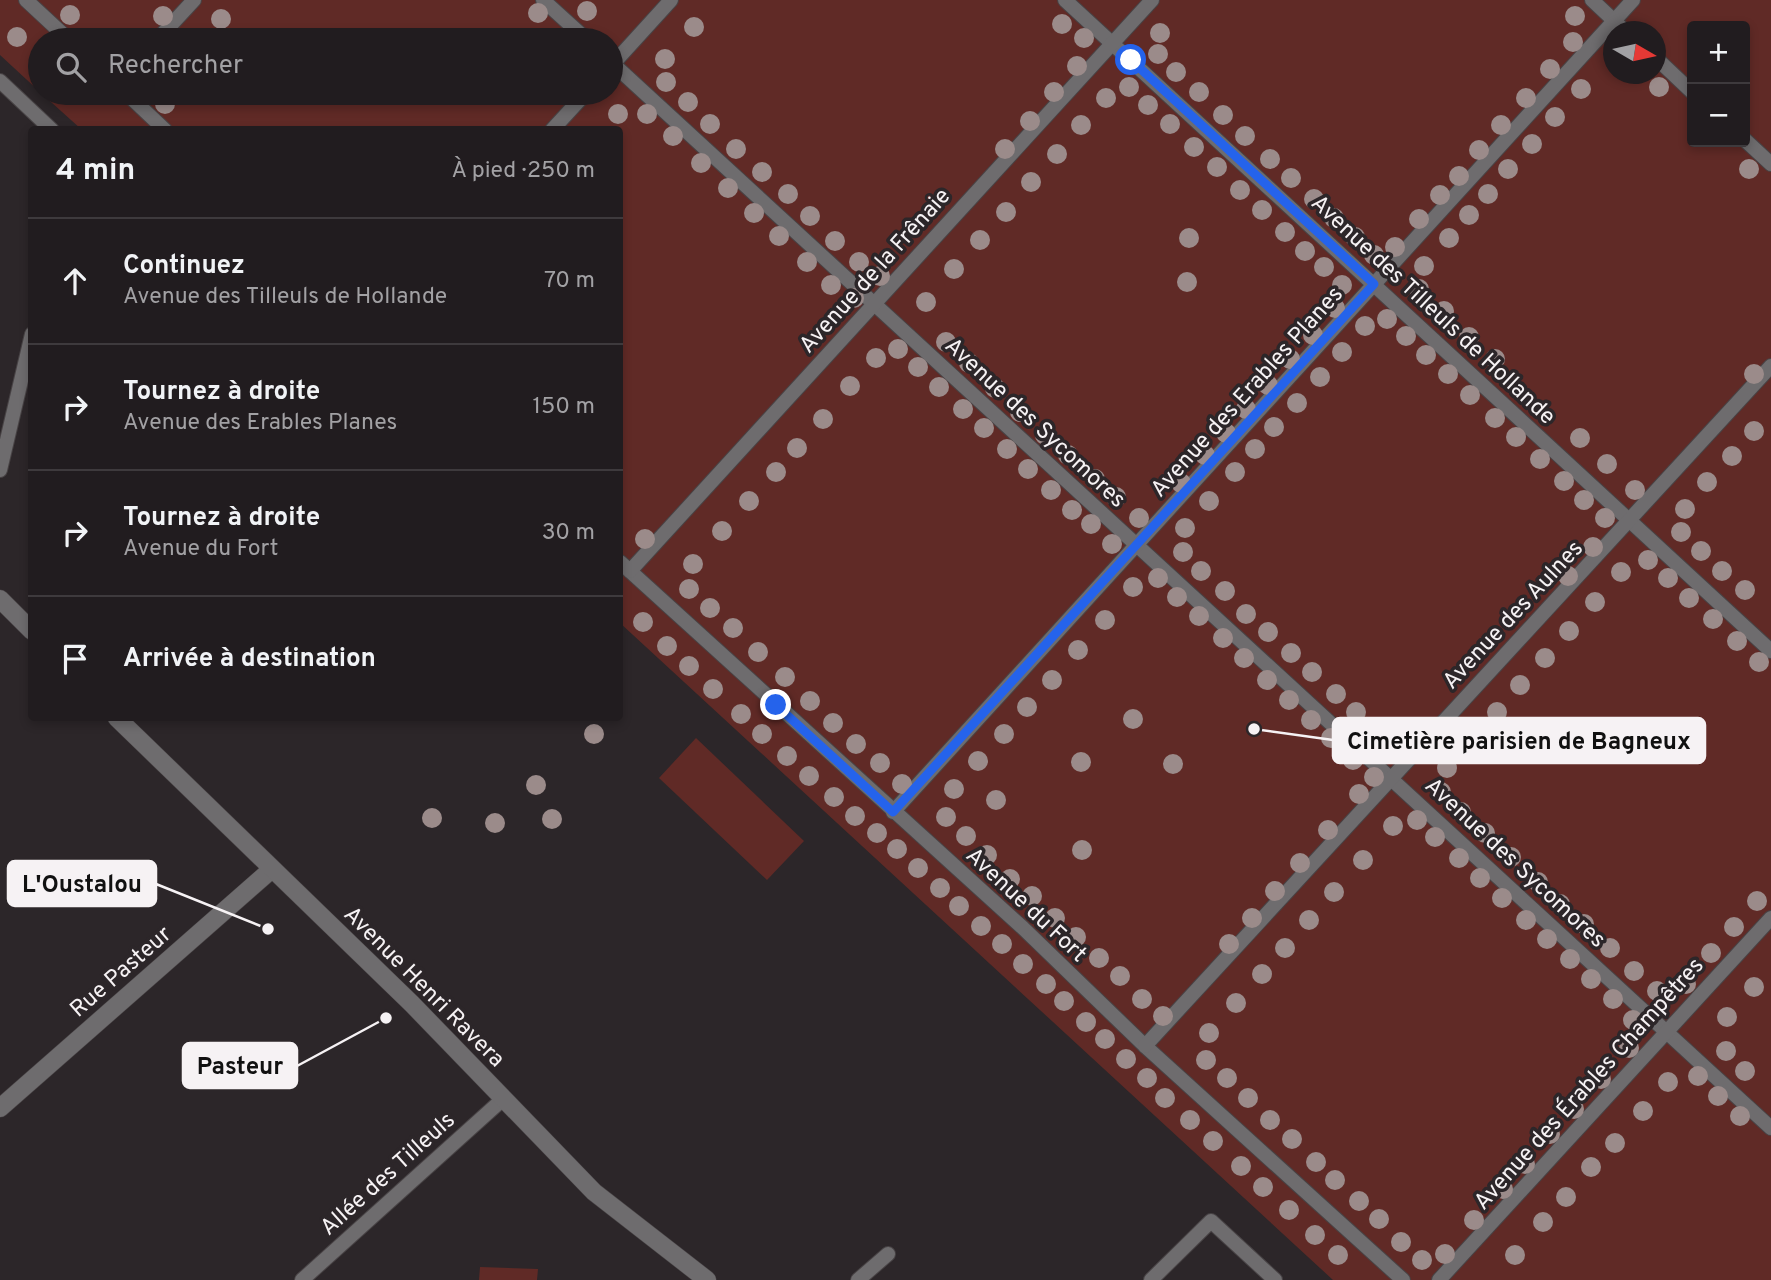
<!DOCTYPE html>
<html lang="fr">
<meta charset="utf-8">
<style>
body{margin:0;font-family:Overpass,sans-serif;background:#2d292c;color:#f1f3f6}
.controls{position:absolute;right:21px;top:21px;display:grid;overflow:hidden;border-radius:7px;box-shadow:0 4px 10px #0003}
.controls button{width:63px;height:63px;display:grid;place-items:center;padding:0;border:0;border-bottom:2px solid #3e3a3d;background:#211c1f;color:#f1f3f6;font:35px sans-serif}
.compass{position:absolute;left:1603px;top:21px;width:63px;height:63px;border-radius:50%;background:#211c1f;box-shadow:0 4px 10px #0003;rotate:99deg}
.stop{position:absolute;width:21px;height:21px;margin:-16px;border:5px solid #2563eb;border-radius:50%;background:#fff}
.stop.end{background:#2563eb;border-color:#fff;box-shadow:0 2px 7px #0008}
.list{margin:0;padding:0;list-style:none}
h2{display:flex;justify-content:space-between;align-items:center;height:91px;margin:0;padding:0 28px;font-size:30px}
h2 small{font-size:23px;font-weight:400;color:#a2a1a4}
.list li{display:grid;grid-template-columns:46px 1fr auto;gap:21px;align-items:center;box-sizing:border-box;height:126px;padding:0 28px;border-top:2px solid #3e3a3d}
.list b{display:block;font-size:26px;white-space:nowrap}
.list p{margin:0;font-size:23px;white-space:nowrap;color:#a2a1a4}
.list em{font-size:23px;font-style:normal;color:#a2a1a4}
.icon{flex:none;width:38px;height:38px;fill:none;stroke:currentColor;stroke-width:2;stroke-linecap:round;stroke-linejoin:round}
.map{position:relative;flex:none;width:1771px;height:1280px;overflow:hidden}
.search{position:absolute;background:#211c1f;box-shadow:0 4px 10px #0003;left:28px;top:28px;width:595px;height:77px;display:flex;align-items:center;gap:18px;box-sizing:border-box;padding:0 24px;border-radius:38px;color:#a2a1a4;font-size:26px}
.panel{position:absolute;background:#211c1f;box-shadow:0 4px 10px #0003;left:28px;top:126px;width:595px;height:595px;border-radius:7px}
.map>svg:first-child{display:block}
.green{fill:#602a26;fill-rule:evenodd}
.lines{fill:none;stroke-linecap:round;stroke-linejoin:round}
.service-casing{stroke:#484345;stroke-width:16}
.minor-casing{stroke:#484345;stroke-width:19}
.tertiary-casing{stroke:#484345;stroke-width:19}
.service{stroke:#6e6c6e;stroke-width:14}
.minor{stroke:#6e6c6e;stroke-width:18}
.tertiary{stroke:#6e6c6e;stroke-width:18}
.tree{fill:#9b8b8a}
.route{stroke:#2563eb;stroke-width:9}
.labels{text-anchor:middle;stroke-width:7;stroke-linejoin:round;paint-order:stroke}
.street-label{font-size:23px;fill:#f6f2f4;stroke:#2c2629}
.leader{fill:none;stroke:#f6f2f4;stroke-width:2.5}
.callout-dot{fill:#f6f2f4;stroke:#2c2629;stroke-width:2.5}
.callout{fill:#f6f2f4;stroke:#f6f2f4;stroke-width:2.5}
.callout-label{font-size:24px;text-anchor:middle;font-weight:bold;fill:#111}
</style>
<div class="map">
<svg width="1771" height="1280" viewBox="0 0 1771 1280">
<rect width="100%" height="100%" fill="#2c2629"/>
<!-- green -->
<g class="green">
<path d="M0,0h1771v1280h-438l-713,-657v-493l-539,-1 -40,-36h570v-53h-571v52l-40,-37zM1692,26h53v116h-53zM1614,32h42v42h-42z"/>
<polygon points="696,738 804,841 767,880 659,778"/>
<polygon points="480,1267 538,1269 537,1280 479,1280"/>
</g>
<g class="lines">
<!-- service casing -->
<g class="service-casing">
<g id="service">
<polyline points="26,0 69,40"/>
<polyline points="543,0 587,40"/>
<polyline points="1065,0 1771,651"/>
<polyline points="1592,0 1626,32"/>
<polyline points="157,40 194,0"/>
<polyline points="1656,58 1692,92"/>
<polyline points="611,62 1771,1128"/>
<polyline points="611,66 671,0"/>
<polyline points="0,81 52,130"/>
<polyline points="126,93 165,130"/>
<polyline points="552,130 586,93"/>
<polyline points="1745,140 1771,164"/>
<polyline points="0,470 32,334"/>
<polyline points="620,562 1023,928 1145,1046 1403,1280"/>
<polyline points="630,571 1152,0"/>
<polyline points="893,812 1633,0"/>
<polyline points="1145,1046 1771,366"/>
<polyline points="302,1280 503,1099"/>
<polyline points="858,1280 888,1254"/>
<polyline points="1151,1280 1211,1221 1275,1280"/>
<polyline points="1439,1280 1771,918"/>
</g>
</g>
<!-- minor casing -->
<g class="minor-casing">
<polyline id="minor" points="0,1108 272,869"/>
</g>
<!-- tertiary casing -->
<g class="tertiary-casing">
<g id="tertiary">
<polyline points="0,599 32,631"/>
<polyline points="117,718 412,1004 594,1192 707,1280"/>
</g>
</g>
<!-- service -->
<use href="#service" class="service"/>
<!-- minor -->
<use href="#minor" class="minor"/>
<!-- tertiary -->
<use href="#tertiary" class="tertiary"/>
</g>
<!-- trees -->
<g class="tree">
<circle cx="587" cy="11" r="10"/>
<circle cx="538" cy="13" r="10"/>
<circle cx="70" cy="15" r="10"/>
<circle cx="163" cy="16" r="10"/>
<circle cx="1575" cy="16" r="10"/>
<circle cx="221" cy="19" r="10"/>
<circle cx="1062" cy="24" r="10"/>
<circle cx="694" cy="27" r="10"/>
<circle cx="1160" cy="33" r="10"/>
<circle cx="17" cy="37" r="10"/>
<circle cx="1084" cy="38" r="10"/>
<circle cx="1573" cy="42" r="10"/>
<circle cx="1158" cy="54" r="10"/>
<circle cx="665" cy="59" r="10"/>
<circle cx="1077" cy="66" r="10"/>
<circle cx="1550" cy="69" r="10"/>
<circle cx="1176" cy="72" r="10"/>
<circle cx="666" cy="82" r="10"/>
<circle cx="1129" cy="87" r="10"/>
<circle cx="1659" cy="87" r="10"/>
<circle cx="1581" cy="89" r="10"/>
<circle cx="1054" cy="92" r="10"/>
<circle cx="1199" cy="92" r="10"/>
<circle cx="1106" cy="98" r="10"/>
<circle cx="1526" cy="98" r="10"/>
<circle cx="688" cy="102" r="10"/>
<circle cx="165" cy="104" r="10"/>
<circle cx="1148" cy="105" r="10"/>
<circle cx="618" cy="114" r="10"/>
<circle cx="647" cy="114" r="10"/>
<circle cx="1223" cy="115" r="10"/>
<circle cx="1555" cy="117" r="10"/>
<circle cx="1030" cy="121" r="10"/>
<circle cx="710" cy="124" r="10"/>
<circle cx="1170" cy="124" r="10"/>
<circle cx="1081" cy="125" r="10"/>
<circle cx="1501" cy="125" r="10"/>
<circle cx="673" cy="136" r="10"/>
<circle cx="1245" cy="136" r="10"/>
<circle cx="1532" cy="144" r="10"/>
<circle cx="1194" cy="147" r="10"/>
<circle cx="736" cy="149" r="10"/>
<circle cx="1005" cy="149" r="10"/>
<circle cx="1479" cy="150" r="10"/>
<circle cx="1057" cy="154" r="10"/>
<circle cx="1270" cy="159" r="10"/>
<circle cx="701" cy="163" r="10"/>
<circle cx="1217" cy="167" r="10"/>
<circle cx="1508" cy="169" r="10"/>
<circle cx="1749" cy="169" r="10"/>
<circle cx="762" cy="172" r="10"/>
<circle cx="1459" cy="176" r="10"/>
<circle cx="1291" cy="178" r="10"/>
<circle cx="1031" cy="182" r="10"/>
<circle cx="728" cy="188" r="10"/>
<circle cx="1240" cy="190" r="10"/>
<circle cx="788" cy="194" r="10"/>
<circle cx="1488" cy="194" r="10"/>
<circle cx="1440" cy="195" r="10"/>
<circle cx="1314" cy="199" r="10"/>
<circle cx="1262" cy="210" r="10"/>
<circle cx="1006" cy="212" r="10"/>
<circle cx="754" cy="213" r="10"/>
<circle cx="1469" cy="215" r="10"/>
<circle cx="810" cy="216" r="10"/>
<circle cx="1334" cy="218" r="10"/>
<circle cx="1419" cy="219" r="10"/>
<circle cx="1285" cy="232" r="10"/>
<circle cx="779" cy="236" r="10"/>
<circle cx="1355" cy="237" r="10"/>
<circle cx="1189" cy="238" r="10"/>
<circle cx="1449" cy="238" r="10"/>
<circle cx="980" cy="240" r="10"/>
<circle cx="835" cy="241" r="10"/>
<circle cx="1395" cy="247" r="10"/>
<circle cx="1305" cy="251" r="10"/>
<circle cx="1374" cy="255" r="10"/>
<circle cx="807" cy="262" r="10"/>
<circle cx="859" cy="262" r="10"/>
<circle cx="1424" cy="266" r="10"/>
<circle cx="1324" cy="267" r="10"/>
<circle cx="954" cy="269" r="10"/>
<circle cx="880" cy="276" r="10"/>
<circle cx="1187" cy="282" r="10"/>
<circle cx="831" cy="285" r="10"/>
<circle cx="1342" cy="285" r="10"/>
<circle cx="1419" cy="289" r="10"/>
<circle cx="854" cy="298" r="10"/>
<circle cx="926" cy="302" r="10"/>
<circle cx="1335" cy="308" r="10"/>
<circle cx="1444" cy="311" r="10"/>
<circle cx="1387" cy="319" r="10"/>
<circle cx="1365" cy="326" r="10"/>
<circle cx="1313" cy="335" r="10"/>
<circle cx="1406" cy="336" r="10"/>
<circle cx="1469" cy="337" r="10"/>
<circle cx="946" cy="342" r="10"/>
<circle cx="898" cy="349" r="10"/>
<circle cx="1342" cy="352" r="10"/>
<circle cx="1426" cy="355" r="10"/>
<circle cx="876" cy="358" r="10"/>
<circle cx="1290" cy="359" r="10"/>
<circle cx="1495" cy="359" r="10"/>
<circle cx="969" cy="363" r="10"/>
<circle cx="918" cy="367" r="10"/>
<circle cx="1448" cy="374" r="10"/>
<circle cx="1754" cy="374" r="10"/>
<circle cx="1320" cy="377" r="10"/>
<circle cx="1268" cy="385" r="10"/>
<circle cx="850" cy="386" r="10"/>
<circle cx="939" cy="387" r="10"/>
<circle cx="995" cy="388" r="10"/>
<circle cx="1470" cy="395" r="10"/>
<circle cx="1297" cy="403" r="10"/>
<circle cx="963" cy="409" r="10"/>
<circle cx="1246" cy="409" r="10"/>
<circle cx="1020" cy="412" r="10"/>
<circle cx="1495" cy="418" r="10"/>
<circle cx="823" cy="419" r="10"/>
<circle cx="1274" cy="427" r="10"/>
<circle cx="984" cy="428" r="10"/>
<circle cx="1754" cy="431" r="10"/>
<circle cx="1226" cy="433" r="10"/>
<circle cx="1045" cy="435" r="10"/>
<circle cx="1516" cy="437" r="10"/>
<circle cx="1580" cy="438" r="10"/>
<circle cx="797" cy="448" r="10"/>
<circle cx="1007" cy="449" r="10"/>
<circle cx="1255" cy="449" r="10"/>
<circle cx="1068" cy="455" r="10"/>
<circle cx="1205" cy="455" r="10"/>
<circle cx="1732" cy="456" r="10"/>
<circle cx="1540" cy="459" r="10"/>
<circle cx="1607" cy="464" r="10"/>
<circle cx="1028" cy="469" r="10"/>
<circle cx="776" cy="472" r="10"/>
<circle cx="1235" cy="472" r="10"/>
<circle cx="1095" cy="479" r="10"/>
<circle cx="1564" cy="481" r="10"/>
<circle cx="1707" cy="482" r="10"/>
<circle cx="1181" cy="483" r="10"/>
<circle cx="1051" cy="490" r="10"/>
<circle cx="1635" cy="490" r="10"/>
<circle cx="1116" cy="497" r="10"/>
<circle cx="1584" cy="500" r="10"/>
<circle cx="749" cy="501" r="10"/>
<circle cx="1209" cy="501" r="10"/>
<circle cx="1685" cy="509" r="10"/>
<circle cx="1072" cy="510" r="10"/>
<circle cx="1139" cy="518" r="10"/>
<circle cx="1605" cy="518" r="10"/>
<circle cx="1091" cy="524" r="10"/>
<circle cx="1185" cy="528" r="10"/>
<circle cx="722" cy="531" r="10"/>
<circle cx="1681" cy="532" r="10"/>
<circle cx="645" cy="539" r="10"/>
<circle cx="1112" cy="544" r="10"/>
<circle cx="1593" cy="547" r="10"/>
<circle cx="1701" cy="551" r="10"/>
<circle cx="1183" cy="552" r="10"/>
<circle cx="1648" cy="560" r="10"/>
<circle cx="693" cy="564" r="10"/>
<circle cx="1201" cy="571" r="10"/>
<circle cx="1722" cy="571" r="10"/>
<circle cx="1621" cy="572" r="10"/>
<circle cx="1568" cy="576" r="10"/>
<circle cx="1158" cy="578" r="10"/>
<circle cx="1668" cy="578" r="10"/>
<circle cx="1133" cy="587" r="10"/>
<circle cx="689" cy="589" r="10"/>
<circle cx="1745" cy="590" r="10"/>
<circle cx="1225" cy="591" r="10"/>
<circle cx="1177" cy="597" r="10"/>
<circle cx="1689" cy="598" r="10"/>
<circle cx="1595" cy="602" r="10"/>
<circle cx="710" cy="608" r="10"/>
<circle cx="1246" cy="614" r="10"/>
<circle cx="1199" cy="616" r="10"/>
<circle cx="1713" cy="619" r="10"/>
<circle cx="1105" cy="620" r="10"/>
<circle cx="643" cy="622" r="10"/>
<circle cx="733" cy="628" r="10"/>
<circle cx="1569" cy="631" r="10"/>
<circle cx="1268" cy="632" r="10"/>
<circle cx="1223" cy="638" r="10"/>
<circle cx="1737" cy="641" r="10"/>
<circle cx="667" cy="646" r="10"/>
<circle cx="1078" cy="650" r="10"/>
<circle cx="758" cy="652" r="10"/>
<circle cx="1291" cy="653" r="10"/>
<circle cx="1244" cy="658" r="10"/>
<circle cx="1545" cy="658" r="10"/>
<circle cx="1759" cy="662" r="10"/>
<circle cx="689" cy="666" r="10"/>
<circle cx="1312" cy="672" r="10"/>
<circle cx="785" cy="677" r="10"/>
<circle cx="1052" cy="680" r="10"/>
<circle cx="1267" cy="680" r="10"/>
<circle cx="1520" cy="685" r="10"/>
<circle cx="713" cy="689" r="10"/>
<circle cx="1336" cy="694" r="10"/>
<circle cx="1289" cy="700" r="10"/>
<circle cx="810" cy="701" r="10"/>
<circle cx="1027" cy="707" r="10"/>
<circle cx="1356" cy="712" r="10"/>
<circle cx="1497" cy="712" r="10"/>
<circle cx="741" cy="714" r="10"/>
<circle cx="1133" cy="719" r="10"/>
<circle cx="1311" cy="720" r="10"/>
<circle cx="833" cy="723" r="10"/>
<circle cx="594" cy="734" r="10"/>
<circle cx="762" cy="734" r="10"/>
<circle cx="1004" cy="734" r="10"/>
<circle cx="1331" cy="738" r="10"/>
<circle cx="856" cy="744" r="10"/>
<circle cx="787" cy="756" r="10"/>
<circle cx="1353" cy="760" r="10"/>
<circle cx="978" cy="761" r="10"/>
<circle cx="1081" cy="762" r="10"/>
<circle cx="880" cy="763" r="10"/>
<circle cx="1173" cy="764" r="10"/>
<circle cx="1447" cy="768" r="10"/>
<circle cx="809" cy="776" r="10"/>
<circle cx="1374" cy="777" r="10"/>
<circle cx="902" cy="784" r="10"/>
<circle cx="536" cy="785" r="10"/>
<circle cx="954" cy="789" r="10"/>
<circle cx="1441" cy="792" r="10"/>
<circle cx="1359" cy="794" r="10"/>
<circle cx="834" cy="797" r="10"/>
<circle cx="996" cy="800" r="10"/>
<circle cx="1461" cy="812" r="10"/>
<circle cx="855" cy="816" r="10"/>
<circle cx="946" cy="817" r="10"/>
<circle cx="432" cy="818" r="10"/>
<circle cx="552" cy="819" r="10"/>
<circle cx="1417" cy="820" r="10"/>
<circle cx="495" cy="823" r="10"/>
<circle cx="1393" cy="826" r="10"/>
<circle cx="1328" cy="830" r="10"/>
<circle cx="877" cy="833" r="10"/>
<circle cx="1485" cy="833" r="10"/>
<circle cx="966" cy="836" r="10"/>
<circle cx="1435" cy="837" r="10"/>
<circle cx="897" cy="849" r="10"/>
<circle cx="1082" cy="850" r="10"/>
<circle cx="987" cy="855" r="10"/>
<circle cx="1511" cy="857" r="10"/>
<circle cx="1459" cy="858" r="10"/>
<circle cx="1363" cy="860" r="10"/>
<circle cx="1300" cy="863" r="10"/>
<circle cx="918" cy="868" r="10"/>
<circle cx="1480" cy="878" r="10"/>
<circle cx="1010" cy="879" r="10"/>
<circle cx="1538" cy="882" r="10"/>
<circle cx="940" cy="888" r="10"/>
<circle cx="1275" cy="891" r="10"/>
<circle cx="1334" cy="892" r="10"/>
<circle cx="1032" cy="896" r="10"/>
<circle cx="1502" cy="898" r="10"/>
<circle cx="1757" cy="901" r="10"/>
<circle cx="1560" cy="904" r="10"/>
<circle cx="959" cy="906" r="10"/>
<circle cx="1055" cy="918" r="10"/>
<circle cx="1252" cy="918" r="10"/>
<circle cx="1309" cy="920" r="10"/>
<circle cx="1526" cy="920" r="10"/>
<circle cx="1584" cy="924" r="10"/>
<circle cx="981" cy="926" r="10"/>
<circle cx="1734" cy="927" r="10"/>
<circle cx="1076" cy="937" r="10"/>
<circle cx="1547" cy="939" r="10"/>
<circle cx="1002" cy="944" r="10"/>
<circle cx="1229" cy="944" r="10"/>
<circle cx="1285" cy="948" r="10"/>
<circle cx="1610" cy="948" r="10"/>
<circle cx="1711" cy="953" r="10"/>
<circle cx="1099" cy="958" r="10"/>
<circle cx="1570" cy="959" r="10"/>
<circle cx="1023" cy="964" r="10"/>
<circle cx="1634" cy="971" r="10"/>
<circle cx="1262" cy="974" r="10"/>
<circle cx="1120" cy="976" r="10"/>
<circle cx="1591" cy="979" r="10"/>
<circle cx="1046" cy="984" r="10"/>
<circle cx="1686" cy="984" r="10"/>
<circle cx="1754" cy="987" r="10"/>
<circle cx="1657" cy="991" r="10"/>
<circle cx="1142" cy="999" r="10"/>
<circle cx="1613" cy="999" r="10"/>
<circle cx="1064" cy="1001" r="10"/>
<circle cx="1236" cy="1003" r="10"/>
<circle cx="1163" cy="1016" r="10"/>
<circle cx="1727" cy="1017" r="10"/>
<circle cx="1633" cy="1020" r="10"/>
<circle cx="1086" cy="1022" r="10"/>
<circle cx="1209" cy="1033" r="10"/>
<circle cx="1105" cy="1039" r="10"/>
<circle cx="1629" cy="1048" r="10"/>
<circle cx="1726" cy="1051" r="10"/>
<circle cx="1126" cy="1059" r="10"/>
<circle cx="1206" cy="1060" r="10"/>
<circle cx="1745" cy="1071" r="10"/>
<circle cx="1698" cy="1076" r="10"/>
<circle cx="1147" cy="1078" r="10"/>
<circle cx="1227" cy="1078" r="10"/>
<circle cx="1601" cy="1079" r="10"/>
<circle cx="1668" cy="1082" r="10"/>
<circle cx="1718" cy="1096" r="10"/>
<circle cx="1165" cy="1098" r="10"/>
<circle cx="1248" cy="1098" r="10"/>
<circle cx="1574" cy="1109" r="10"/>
<circle cx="1643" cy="1111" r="10"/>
<circle cx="1740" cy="1116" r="10"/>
<circle cx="1190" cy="1120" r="10"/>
<circle cx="1270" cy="1120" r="10"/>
<circle cx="1550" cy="1134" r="10"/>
<circle cx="1292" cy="1139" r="10"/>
<circle cx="1213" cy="1141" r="10"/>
<circle cx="1615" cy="1143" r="10"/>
<circle cx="1316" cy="1162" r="10"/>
<circle cx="1525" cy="1164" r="10"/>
<circle cx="1241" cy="1166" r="10"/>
<circle cx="1591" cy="1167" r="10"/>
<circle cx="1335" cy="1180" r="10"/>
<circle cx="1263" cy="1187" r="10"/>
<circle cx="1503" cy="1189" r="10"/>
<circle cx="1566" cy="1197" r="10"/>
<circle cx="1359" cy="1201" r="10"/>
<circle cx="1289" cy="1210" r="10"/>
<circle cx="1379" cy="1219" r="10"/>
<circle cx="1474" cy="1220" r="10"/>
<circle cx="1543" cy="1222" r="10"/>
<circle cx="1315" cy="1235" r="10"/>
<circle cx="1401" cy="1242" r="10"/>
<circle cx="1445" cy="1254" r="10"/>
<circle cx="1338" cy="1255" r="10"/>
<circle cx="1515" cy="1255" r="10"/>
<circle cx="1422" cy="1260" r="10"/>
</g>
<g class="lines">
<!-- route -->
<polyline class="route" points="776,705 893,812 1374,284 1131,60"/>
</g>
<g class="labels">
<!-- street labels -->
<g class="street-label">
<text transform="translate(874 270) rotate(-48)" y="8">Avenue de la Frênaie</text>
<text transform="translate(1434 309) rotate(43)" y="8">Avenue des Tilleuls de Hollande</text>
<text transform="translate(1246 391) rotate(-48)" y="8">Avenue des Erables Planes</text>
<text transform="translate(1036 422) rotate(43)" y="8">Avenue des Sycomores</text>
<text transform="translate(1512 614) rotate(-47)" y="8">Avenue des Aulnes</text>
<text transform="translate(1516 862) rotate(43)" y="8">Avenue des Sycomores</text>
<text transform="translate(1027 904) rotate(43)" y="8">Avenue du Fort</text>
<text transform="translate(120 971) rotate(-41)" y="8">Rue Pasteur</text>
<text transform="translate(425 986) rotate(45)" y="8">Avenue Henri Ravera</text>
<text transform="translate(1588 1083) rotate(-48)" y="8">Avenue des Érables Champêtres</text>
<text transform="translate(387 1173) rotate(-42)" y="8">Allée des Tilleuls</text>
</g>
</g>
<!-- callouts -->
<path class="leader" d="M1254 729L1333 740M268 929L156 884M386 1018L297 1066"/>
<g class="callout-dot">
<circle cx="1254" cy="729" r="7"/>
<circle cx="268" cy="929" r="7"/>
<circle cx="386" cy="1018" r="7"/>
</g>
<g class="callout">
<rect x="1333" y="718" width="372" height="45" rx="7"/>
<rect x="8" y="861" width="148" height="45" rx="7"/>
<rect x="183" y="1043" width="114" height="45" rx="7"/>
</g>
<g class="callout-label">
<text x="1519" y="749">Cimetière parisien de Bagneux</text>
<text x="82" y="892">L'Oustalou</text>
<text x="240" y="1074">Pasteur</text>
</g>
</svg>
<div class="controls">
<button>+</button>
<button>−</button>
</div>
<svg class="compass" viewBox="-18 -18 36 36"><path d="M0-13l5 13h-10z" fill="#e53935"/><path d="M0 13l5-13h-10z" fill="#a2a1a4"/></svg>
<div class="stop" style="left:1131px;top:60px"></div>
<div class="stop end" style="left:776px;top:705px"></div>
<div class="search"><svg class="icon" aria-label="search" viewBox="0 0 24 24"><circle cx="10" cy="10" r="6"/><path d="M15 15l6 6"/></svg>Rechercher</div>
<section class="panel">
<h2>4 min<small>À pied · 250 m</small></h2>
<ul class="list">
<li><svg class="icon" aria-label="ahead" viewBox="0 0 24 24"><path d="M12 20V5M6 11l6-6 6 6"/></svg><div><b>Continuez</b><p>Avenue des Tilleuls de Hollande</p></div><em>70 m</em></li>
<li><svg class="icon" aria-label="right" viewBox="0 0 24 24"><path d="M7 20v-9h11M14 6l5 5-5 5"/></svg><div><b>Tournez à droite</b><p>Avenue des Erables Planes</p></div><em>150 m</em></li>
<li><svg class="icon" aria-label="right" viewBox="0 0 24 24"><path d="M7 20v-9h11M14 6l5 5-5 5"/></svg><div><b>Tournez à droite</b><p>Avenue du Fort</p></div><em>30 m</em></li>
<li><svg class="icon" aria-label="arrive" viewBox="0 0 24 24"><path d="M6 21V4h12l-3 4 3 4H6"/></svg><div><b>Arrivée à destination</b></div></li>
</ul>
</section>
</div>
